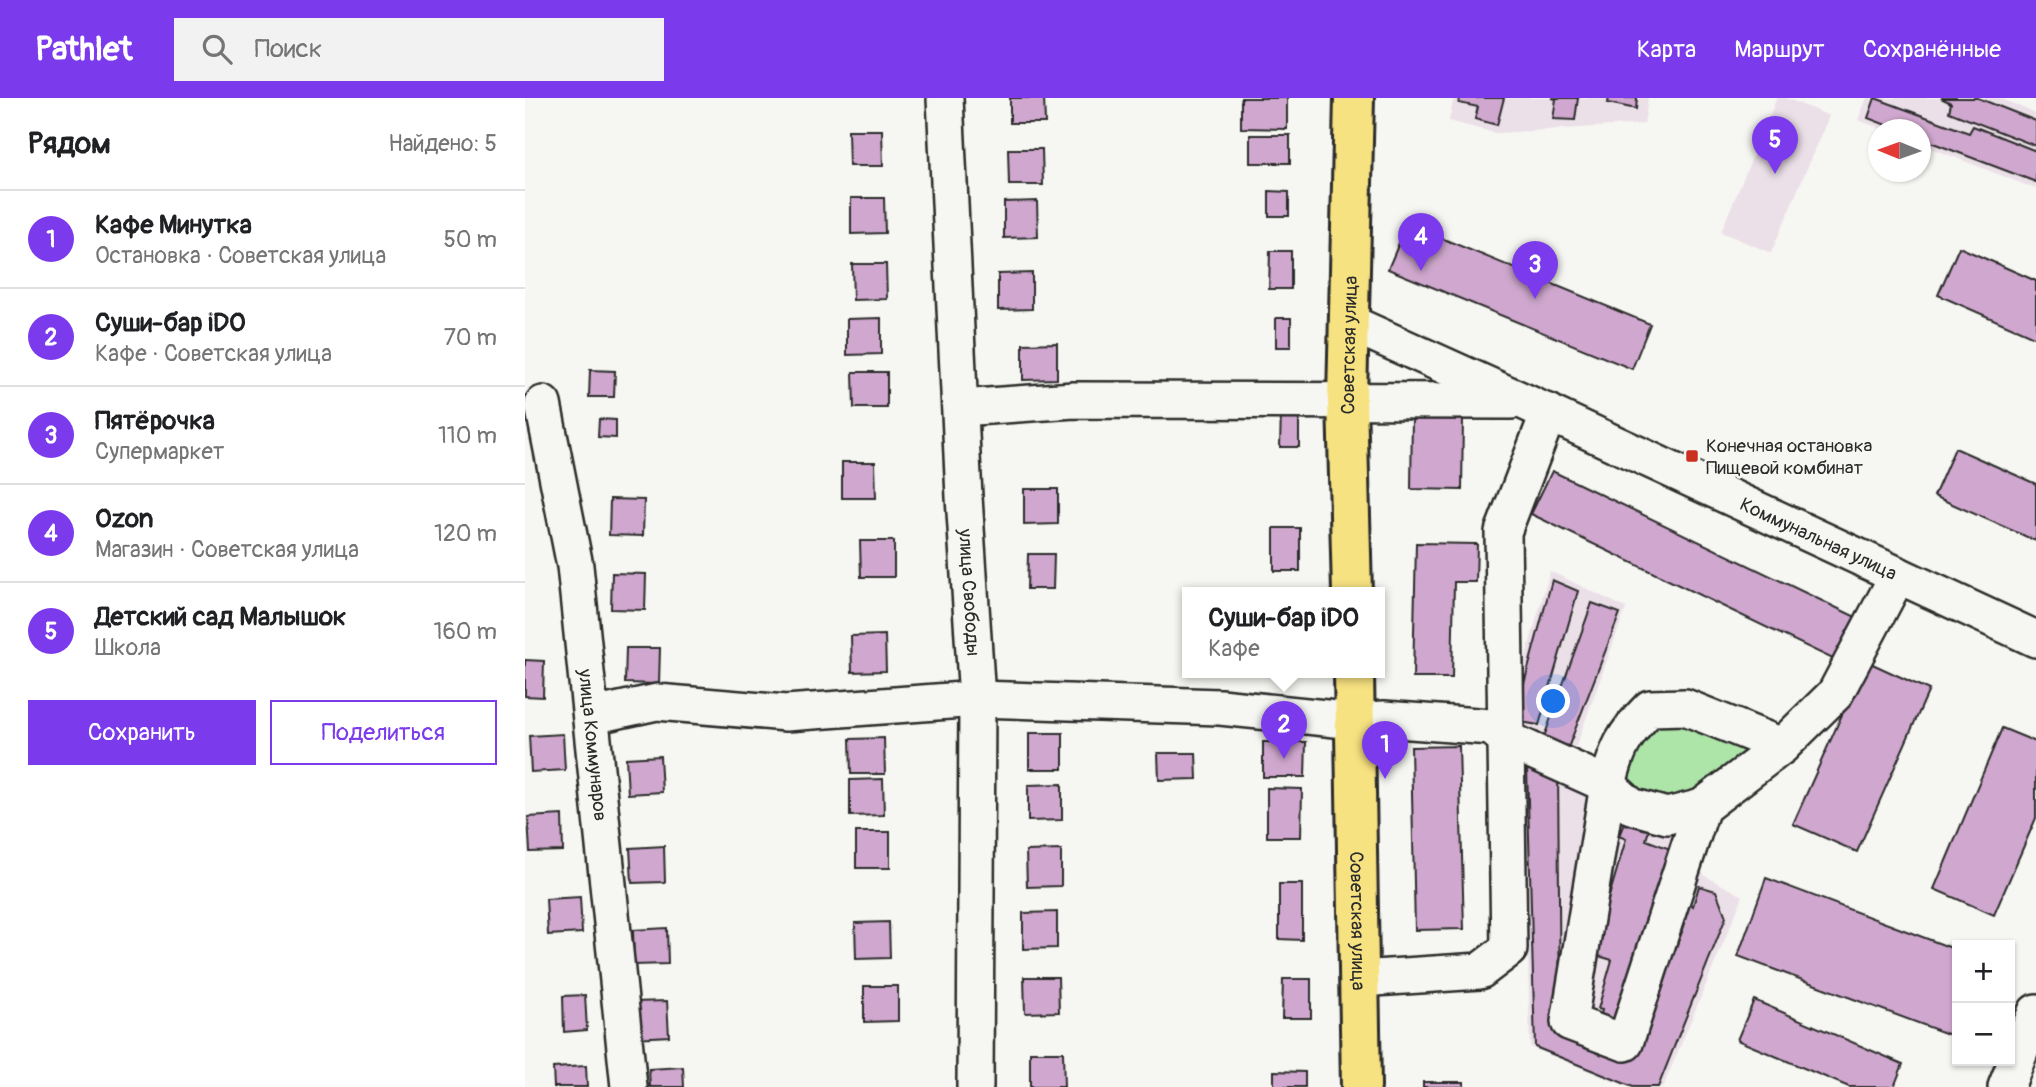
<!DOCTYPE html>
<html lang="ru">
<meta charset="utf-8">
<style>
body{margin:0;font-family:Pangolin,sans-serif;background:#f2f2f2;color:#202124}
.controls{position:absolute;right:21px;bottom:21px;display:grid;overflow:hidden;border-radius:0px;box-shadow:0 2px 5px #0004}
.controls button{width:63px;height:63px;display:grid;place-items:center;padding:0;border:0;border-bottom:2px solid #e0e0e0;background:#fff;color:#202124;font:35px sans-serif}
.compass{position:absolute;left:1343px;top:21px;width:63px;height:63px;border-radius:50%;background:#fff;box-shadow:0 2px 5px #0004;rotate:271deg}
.you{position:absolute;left:1029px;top:604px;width:24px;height:24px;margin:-18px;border:5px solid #fff;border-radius:50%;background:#1a73e8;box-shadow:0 0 0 10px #1a73e833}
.badge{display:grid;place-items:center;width:46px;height:46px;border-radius:50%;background:#7c3aed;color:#fff;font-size:23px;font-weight:700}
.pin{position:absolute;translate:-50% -58px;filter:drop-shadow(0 2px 4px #0008)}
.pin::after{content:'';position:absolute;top:37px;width:24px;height:21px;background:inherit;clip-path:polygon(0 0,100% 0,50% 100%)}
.popup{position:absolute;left:657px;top:489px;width:203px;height:91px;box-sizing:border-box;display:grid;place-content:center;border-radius:0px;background:#fff;filter:drop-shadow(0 2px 5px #0005);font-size:23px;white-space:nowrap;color:#757577}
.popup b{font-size:26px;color:#202124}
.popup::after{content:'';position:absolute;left:50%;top:100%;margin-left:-14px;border:14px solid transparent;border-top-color:#fff}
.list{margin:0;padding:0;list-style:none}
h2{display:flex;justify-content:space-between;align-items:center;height:91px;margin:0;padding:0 28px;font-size:30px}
h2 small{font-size:23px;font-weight:400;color:#757577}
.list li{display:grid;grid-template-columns:46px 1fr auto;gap:21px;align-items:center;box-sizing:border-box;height:98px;padding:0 28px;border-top:2px solid #e0e0e0}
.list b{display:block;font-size:26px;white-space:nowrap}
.list p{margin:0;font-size:23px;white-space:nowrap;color:#757577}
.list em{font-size:23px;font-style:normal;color:#757577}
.actions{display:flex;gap:14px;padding:21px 28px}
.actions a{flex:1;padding:16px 0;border:2px solid #7c3aed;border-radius:0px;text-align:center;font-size:24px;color:#7c3aed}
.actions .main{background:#7c3aed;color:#fff}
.icon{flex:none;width:38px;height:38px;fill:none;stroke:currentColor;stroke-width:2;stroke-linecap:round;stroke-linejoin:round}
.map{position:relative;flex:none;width:1511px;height:989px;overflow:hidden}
header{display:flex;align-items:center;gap:42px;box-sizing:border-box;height:98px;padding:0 35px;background:#7c3aed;color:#fff}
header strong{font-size:33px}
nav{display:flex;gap:38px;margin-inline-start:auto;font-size:24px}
.search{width:490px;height:63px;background:#f2f2f2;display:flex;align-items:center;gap:18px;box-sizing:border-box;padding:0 24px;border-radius:0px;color:#757577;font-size:26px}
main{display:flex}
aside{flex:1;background:#fff}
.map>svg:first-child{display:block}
.built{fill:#ebdfe8}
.green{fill:#ade5a8;stroke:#6c886a;stroke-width:2}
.building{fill:#d0a8cf;stroke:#2b2b2b;stroke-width:2}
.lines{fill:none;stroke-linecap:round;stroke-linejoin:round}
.minor-casing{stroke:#2b2b2b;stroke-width:40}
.major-casing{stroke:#2b2b2b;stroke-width:44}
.minor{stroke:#f6f6f2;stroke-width:35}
.major{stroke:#f7e281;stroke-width:38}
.poi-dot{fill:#c8321e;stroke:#f6f6f2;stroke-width:2.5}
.labels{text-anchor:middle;stroke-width:5;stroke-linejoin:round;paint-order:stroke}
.street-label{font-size:19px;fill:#2b2b2b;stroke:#f6f6f2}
.poi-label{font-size:19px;fill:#2b2b2b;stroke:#f6f6f2;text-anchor:start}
</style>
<header>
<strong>Pathlet</strong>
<div class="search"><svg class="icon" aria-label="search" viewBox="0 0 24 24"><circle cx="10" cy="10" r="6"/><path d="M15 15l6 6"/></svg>Поиск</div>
<nav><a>Карта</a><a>Маршрут</a><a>Сохранённые</a></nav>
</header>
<main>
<aside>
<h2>Рядом<small>Найдено: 5</small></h2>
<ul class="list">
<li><span class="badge">1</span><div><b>Кафе Минутка</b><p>Остановка · Советская улица</p></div><em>50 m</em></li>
<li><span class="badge">2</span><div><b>Суши-бар iDO</b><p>Кафе · Советская улица</p></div><em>70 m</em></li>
<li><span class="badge">3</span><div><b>Пятёрочка</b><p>Супермаркет</p></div><em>110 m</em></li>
<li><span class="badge">4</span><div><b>Ozon</b><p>Магазин · Советская улица</p></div><em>120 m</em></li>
<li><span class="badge">5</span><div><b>Детский сад Малышок</b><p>Школа</p></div><em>160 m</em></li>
</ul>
<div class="actions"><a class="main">Сохранить</a><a>Поделиться</a></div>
</aside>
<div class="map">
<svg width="1511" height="989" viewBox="0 0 1511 989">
<rect width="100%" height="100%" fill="#f6f6f2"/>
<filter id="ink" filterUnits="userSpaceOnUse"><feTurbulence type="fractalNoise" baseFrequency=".0143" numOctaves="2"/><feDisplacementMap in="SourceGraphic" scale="14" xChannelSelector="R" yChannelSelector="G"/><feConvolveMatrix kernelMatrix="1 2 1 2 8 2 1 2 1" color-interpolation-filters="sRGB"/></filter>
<g filter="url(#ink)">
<!-- built -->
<g class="built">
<polygon points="929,0 1123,0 1119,26 970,35 924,23"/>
<polygon points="1252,0 1261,0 1304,18 1246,155 1196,134"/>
<polygon points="1342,0 1475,0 1511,16 1511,91 1396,46 1395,32 1357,31 1333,22"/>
<polygon points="1025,473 1101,510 1046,662 982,625"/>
<polygon points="999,666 1152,730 1180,778 1218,798 1138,989 1103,989 1005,949"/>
</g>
<!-- green -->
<polygon class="green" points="1151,621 1227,655 1175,701 1117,708 1090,666 1129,624"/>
<!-- building -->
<g class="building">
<polygon points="485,0 519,0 520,25 485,25"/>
<polygon points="716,0 762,0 762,31 716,30"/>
<polygon points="935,0 979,0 972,27 950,21 953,9 934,5"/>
<polygon points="1027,0 1053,0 1050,22 1028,21 1031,1"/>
<polygon points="1084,0 1112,0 1111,11 1083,5"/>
<polygon points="1350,0 1444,35 1448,28 1511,53 1511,84 1395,40 1395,32 1374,32 1343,20"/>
<polygon points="1416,0 1453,0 1511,23 1511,48 1424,14 1426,5"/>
<polygon points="323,32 357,32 358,68 324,68"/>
<rect x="725" y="37" width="40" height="28"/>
<polygon points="483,51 517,51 518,87 484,87"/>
<polygon points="744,93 764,94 764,118 744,118"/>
<polygon points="326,100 359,100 360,135 326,136"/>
<polygon points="512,103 513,139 479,140 479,104"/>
<polygon points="882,126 1125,226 1107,271 863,171"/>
<polygon points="1434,149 1511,183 1511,240 1413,197"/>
<polygon points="745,153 766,153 766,191 744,191"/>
<polygon points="327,166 361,166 362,201 328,202"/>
<polygon points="507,175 507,211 473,212 473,176"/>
<polygon points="356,220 356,256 322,257 322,221"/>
<rect x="751" y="220" width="15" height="29"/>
<polygon points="532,245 532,281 498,282 498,246"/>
<polygon points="65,272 90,273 89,299 64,299"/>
<polygon points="328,274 362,274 362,310 329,310"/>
<polygon points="756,312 774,313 774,349 755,349"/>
<polygon points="887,319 938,320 937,392 886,391"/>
<polygon points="74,321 91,322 91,340 73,339"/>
<polygon points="1430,350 1511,386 1511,443 1409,398"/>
<polygon points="317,364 350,364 351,400 317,400"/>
<polygon points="1027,373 1337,522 1316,565 1006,416"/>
<polygon points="499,391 533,391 533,426 499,427"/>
<polygon points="85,401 119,402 118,438 84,437"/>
<rect x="749" y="430" width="26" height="43"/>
<polygon points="335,443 369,443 369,479 336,479"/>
<polygon points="891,445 952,446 951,484 929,484 927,580 888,580"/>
<polygon points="503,456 529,456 528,491 502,491"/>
<polygon points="87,475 121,476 120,512 86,511"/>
<polygon points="1027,482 1053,493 1014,627 989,623"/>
<polygon points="1067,505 1095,515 1041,655 1018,642"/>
<polygon points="360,537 361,573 327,574 326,538"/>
<polygon points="101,550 135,550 134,586 100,585"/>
<polygon points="0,562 19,563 18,599 0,598"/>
<polygon points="1341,563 1404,592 1332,754 1268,726"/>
<polygon points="1477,630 1511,644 1511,720 1469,817 1409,791"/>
<rect x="504" y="635" width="34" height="36"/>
<polygon points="38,636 40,672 6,674 4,638"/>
<polygon points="359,640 360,676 326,676 325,641"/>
<polygon points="738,644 781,644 780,679 738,679"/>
<polygon points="934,648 939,831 890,832 886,649"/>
<polygon points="633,655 671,655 672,681 634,682"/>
<polygon points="135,658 137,694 103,696 101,660"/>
<polygon points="1002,669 1033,669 1035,928 1107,956 1157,834 1150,830 1159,804 1168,808 1174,788 1191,793 1201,819 1133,989 1108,989 1010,949"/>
<polygon points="358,681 359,717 325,718 325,682"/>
<polygon points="537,686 537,722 503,723 503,687"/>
<polygon points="742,690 777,691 776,739 742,739"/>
<polygon points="37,717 38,753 5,754 3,719"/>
<polygon points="1101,720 1125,729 1121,742 1148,752 1096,930 1073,927 1077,912 1073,911 1087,862 1067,856 1101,741 1094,738"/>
<rect x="331" y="734" width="34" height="36"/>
<polygon points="139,748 140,784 107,785 105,750"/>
<polygon points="536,752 536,788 502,789 501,753"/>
<polygon points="1241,780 1432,852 1432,926 1428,938 1213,858"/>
<polygon points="754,786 777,786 777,842 754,841"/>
<polygon points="55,799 57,835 23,837 21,801"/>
<polygon points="532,814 532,850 498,851 498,815"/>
<polygon points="364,824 365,860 331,861 330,825"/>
<polygon points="142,830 143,866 109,867 108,832"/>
<polygon points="499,879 533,879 534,914 500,915"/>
<polygon points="758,881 786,881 786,920 757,920"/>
<polygon points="339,888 373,888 373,923 339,924"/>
<polygon points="60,897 62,932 39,934 38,898"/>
<polygon points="1229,902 1378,966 1369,989 1324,989 1212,942"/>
<polygon points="142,903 144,938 110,940 108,904"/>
<polygon points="505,954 538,954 539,989 505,989"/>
<polygon points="61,968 62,989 29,989 28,970"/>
<polygon points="158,969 159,989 125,989 124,971"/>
<polygon points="749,973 780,974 780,989 749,989"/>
<rect x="898" y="984" width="41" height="5"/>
</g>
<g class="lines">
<!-- minor casing -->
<g class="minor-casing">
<g id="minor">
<path id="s1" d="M420,0l19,399 13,202 -2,388"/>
<path id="s2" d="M823,224l177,80 511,237"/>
<path id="s3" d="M18,306l32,162 54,521"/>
<polyline points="435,310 549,302 986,303"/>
<polyline points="67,618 132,604 261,615 452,601 695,609 830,623 859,621 966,629 981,641 1083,687 1106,708 1142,718 1177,709 1257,648 1310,596 1373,477"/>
<path d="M1177,709l-77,236 -56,-21 39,-237c8,-35 16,-51 42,-77l35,-1 97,39"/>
<polyline points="834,881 955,873 984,851 978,434 1024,314"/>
<polyline points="1481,989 1511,914"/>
</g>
</g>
<!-- major casing -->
<g class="major-casing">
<g id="major">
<path id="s4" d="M827,495l-5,-194 7,-301"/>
<path id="s5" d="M829,575l7,414"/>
</g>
</g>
<!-- minor -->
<use href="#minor" class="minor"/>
<!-- major -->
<use href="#major" class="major"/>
</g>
</g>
<!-- markers -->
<rect class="poi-dot" x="1160" y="351" width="14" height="14" rx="3.5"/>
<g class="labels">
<!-- street labels -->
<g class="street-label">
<text dy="7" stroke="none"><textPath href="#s4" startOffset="248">Советская улица</textPath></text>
<text dy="7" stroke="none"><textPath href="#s2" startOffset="518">Коммунальная улица</textPath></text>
<text dy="7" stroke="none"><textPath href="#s1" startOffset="495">улица Свободы</textPath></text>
<text dy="7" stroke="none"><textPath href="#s3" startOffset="345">улица Коммунаров</textPath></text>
<text dy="7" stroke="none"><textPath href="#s5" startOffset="248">Советская улица</textPath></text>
</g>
<!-- poi labels -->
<g class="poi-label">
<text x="1181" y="354">Конечная остановка<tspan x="1181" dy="22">Пищевой комбинат</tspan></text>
</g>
</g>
</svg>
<div class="controls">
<button>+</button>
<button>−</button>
</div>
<svg class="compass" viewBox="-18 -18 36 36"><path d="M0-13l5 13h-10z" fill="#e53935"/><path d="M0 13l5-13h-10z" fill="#757577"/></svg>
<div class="you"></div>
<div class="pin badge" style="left:860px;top:681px">1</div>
<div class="pin badge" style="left:759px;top:661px">2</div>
<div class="popup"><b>Суши-бар iDO</b>Кафе</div>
<div class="pin badge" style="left:1010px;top:201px">3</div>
<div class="pin badge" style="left:896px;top:173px">4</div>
<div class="pin badge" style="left:1250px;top:76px">5</div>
</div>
</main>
